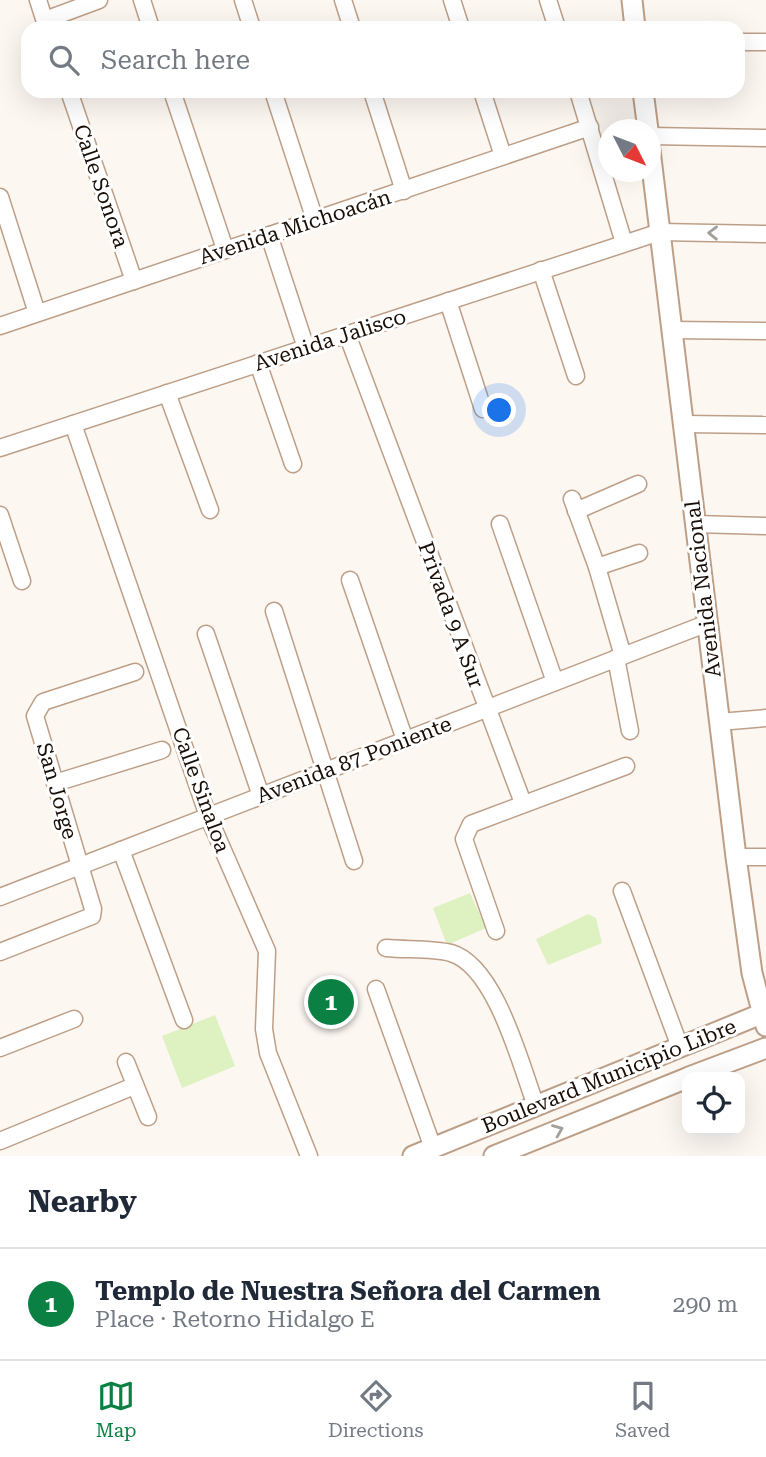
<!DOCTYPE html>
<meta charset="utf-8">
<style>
body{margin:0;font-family:"Roboto Serif",serif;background:#f6f6f7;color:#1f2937}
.controls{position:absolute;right:21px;bottom:21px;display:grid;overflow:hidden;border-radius:14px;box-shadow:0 7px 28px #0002}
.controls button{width:63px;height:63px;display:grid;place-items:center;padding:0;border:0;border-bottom:2px solid #e0e1e3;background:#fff;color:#1f2937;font:35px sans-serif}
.compass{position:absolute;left:598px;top:119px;width:63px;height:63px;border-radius:50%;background:#fff;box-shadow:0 7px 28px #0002;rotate:132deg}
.you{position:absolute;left:500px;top:411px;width:24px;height:24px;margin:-18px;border:5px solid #fff;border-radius:50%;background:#1a73e8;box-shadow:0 0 0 10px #1a73e833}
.badge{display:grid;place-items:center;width:46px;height:46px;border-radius:50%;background:#0b8043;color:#fff;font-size:23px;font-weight:700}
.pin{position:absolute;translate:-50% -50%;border:4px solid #fff;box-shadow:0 2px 7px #0006}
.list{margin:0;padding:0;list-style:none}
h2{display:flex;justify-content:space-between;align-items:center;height:91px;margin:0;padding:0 28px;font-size:30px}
h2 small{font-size:23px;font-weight:400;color:#747a83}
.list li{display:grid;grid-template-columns:46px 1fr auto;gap:21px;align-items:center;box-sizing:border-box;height:112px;padding:0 28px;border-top:2px solid #e0e1e3}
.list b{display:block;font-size:26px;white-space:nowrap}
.list p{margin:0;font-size:23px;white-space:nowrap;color:#747a83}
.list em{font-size:23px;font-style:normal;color:#747a83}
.icon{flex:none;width:38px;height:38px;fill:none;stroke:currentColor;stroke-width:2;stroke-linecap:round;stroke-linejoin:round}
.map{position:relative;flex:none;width:766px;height:1156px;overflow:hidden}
.search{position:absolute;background:#fff;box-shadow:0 7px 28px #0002;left:21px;right:21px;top:21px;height:77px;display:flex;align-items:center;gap:18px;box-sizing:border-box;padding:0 24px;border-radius:21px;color:#747a83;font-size:26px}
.sheet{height:203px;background:#fff}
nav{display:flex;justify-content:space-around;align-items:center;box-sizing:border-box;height:98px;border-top:2px solid #e0e1e3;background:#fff;font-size:19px;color:#747a83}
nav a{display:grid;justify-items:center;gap:4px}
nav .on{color:#0b8043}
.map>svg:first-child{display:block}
.green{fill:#def1c0}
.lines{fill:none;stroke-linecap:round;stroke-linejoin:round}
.minor-casing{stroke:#bd9f87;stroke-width:19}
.major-casing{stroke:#bd9f87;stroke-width:23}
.minor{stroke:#fff;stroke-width:16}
.major{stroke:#fff;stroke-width:19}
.oneway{stroke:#a39f9b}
.labels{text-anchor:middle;stroke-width:6;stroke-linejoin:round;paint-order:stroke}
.street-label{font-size:21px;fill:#180e06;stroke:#fff}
</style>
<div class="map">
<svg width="766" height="1156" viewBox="0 0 766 1156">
<rect width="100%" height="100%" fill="#fdf7f2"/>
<!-- green -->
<g class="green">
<polygon points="470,893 486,928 447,945 433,908"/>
<polygon points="588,914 596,918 602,943 548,965 536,939"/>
<polygon points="215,1015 235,1066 182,1088 162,1036"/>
</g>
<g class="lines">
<!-- minor casing -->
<g class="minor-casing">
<g id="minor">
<polyline points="38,0 47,28"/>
<polyline points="142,0 151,28"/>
<polyline points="243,0 252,28"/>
<polyline points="343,0 352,28"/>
<polyline points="452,0 461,28"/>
<polyline points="548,0 557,28"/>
<polyline points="45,20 99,0"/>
<polyline points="738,42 766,42"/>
<polyline points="69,91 134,281"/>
<polyline points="172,91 225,249"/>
<polyline points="273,91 315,220"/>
<polyline points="372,91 404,191"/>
<polyline points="482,91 503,156"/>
<polyline points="578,91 624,243"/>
<polyline points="650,136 766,138"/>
<polyline points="0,197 37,313"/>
<polyline points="269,235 306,348"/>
<polyline points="541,270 576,376"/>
<polyline points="448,301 483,409"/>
<polyline points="0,326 590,127"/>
<polyline points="672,330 766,331"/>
<polyline points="347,334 523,803"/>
<polyline points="258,363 293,464"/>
<polyline points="167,393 210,510"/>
<polyline points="73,424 208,816 267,951 264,1029 268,1053 309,1156"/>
<polyline points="684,424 766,425"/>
<polyline points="0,448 660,232 766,234"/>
<polyline points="572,499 597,567 623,656"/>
<polyline points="576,511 638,484"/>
<polyline points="0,515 22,581"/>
<polyline points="500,524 555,682"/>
<polyline points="696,524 766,526"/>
<polyline points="597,567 639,553"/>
<polyline points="350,580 405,740"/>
<polyline points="274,611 354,861"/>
<polyline points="206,634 261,796"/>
<polyline points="616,658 630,731"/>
<polyline points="719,722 766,718"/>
<polyline points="55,783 162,750"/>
<polyline points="121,850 184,1020"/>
<polyline points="736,857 766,857"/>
<polyline points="622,891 680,1047"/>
<polyline points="0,897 708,623"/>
<polyline points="496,931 464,839 471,824 626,766"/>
<path d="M386,948c21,2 46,0 65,5 45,13 70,113 85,153"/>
<polyline points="0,952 92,916 93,909 35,716 43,702 135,672"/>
<polyline points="376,989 433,1148"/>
<polyline points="0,1048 74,1019"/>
<polyline points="126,1062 148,1117"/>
<polyline points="0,1141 134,1086"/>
</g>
</g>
<!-- major casing -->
<g class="major-casing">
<g id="major">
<polyline points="632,0 635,28"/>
<polyline points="643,91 648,130"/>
<polyline points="650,150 736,857 752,973 766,1026"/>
<polyline points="689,1077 766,1048"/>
<polyline points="413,1156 766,1012"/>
<polyline points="494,1156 687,1078"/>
</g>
</g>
<!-- minor -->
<use href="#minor" class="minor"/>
<!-- major -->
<use href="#major" class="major"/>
</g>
<!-- one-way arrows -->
<defs><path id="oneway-chevron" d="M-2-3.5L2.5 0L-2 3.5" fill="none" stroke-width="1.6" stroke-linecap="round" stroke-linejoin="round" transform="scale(1.75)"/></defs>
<g class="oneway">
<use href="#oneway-chevron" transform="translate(713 233) rotate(-179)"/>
<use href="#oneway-chevron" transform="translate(558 1130) rotate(-22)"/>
</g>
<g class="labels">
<!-- street labels -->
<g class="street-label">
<text transform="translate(101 186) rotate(71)" y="7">Calle Sonora</text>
<text transform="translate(295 227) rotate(-18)" y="7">Avenida Michoacán</text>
<text transform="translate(330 340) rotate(-18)" y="7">Avenida Jalisco</text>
<text transform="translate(703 589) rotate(-97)" y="7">Avenida Nacional</text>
<text transform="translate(451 615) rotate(70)" y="7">Privada 9 A Sur</text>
<text transform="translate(354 760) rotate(-21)" y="7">Avenida 87 Poniente</text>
<text transform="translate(201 790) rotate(70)" y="7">Calle Sinaloa</text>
<text transform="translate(57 791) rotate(74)" y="7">San Jorge</text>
<text transform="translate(609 1076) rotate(-22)" y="7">Boulevard Municipio Libre</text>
</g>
</g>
</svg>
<div class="controls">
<button><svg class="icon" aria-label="locate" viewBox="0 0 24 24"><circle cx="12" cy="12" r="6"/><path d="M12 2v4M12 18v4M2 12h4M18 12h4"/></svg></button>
</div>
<svg class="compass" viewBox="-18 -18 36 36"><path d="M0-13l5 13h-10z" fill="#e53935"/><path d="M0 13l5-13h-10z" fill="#747a83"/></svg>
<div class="you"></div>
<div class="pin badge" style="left:331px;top:1002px">1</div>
<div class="search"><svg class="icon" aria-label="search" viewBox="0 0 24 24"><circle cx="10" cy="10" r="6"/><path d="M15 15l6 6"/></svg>Search here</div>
</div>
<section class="sheet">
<h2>Nearby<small></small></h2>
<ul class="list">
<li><span class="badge">1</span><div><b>Templo de Nuestra Señora del Carmen</b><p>Place · Retorno Hidalgo E</p></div><em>290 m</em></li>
</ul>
</section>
<nav>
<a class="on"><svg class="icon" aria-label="map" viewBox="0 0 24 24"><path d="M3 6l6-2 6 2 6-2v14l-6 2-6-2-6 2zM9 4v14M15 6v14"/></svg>Map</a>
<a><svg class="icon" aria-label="directions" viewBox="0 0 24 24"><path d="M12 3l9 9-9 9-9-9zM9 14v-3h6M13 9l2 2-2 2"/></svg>Directions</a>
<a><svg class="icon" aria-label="saved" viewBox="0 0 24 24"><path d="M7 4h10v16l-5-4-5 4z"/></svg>Saved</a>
</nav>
